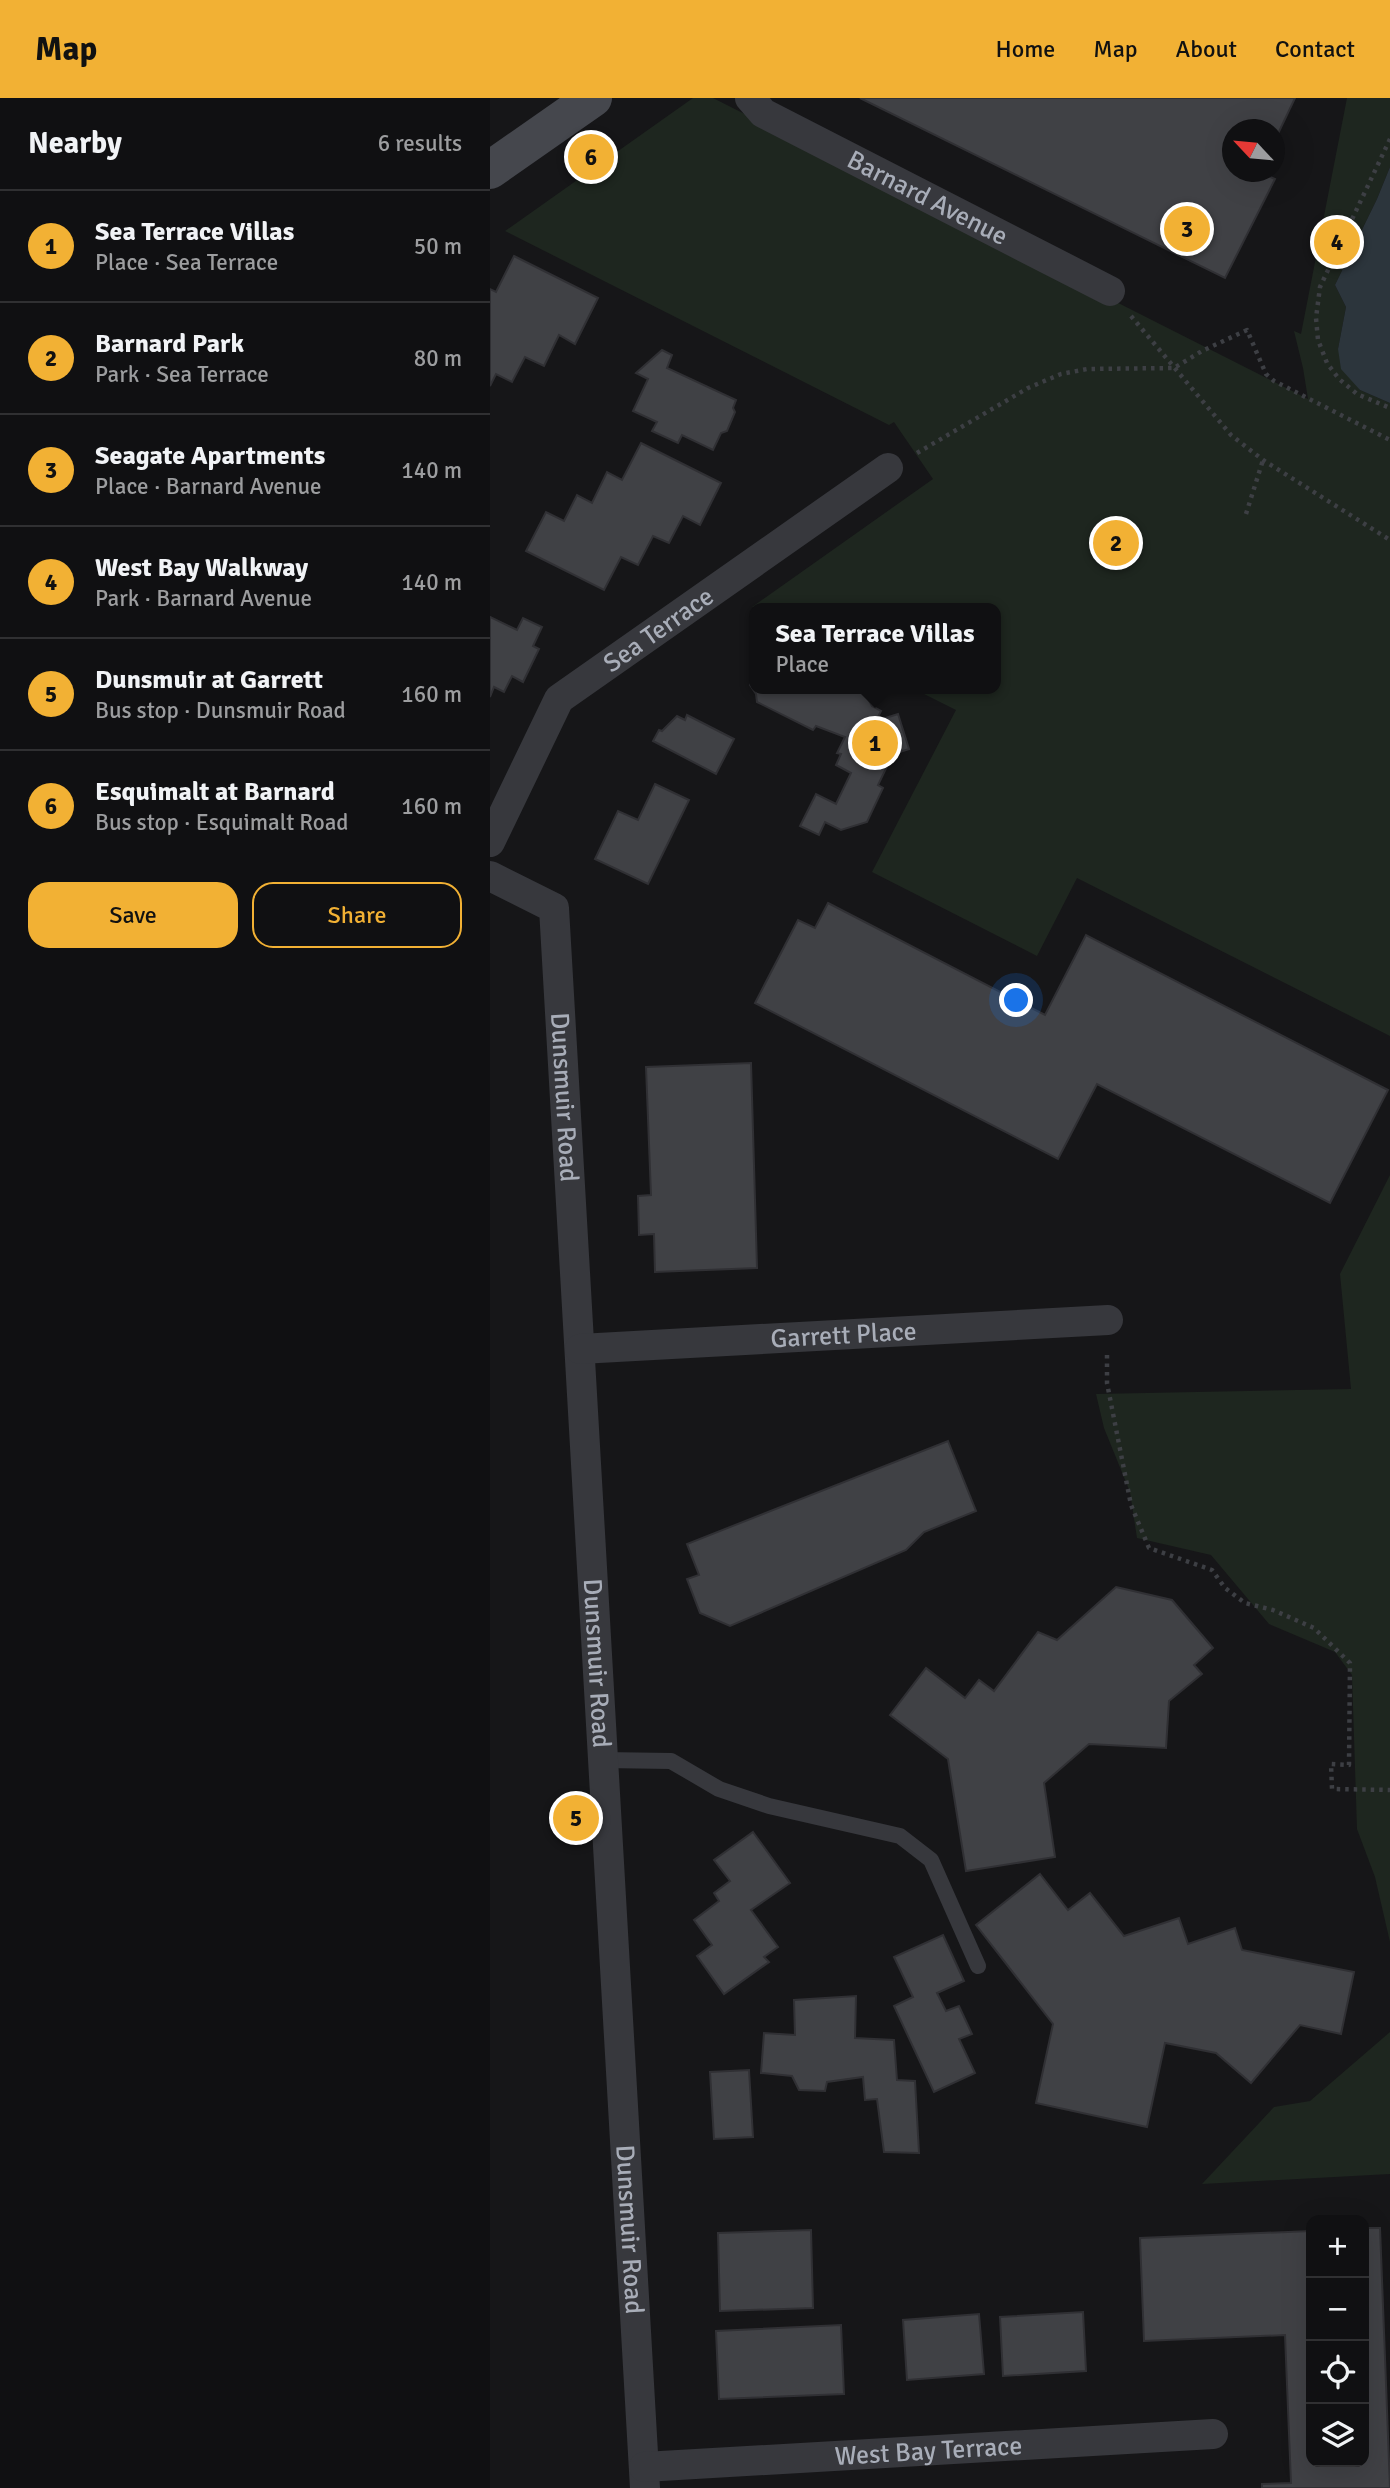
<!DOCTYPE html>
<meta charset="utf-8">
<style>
body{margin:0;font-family:Signika,sans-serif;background:#19191b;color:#f1f3f6}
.controls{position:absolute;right:21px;bottom:21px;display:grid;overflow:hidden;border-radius:14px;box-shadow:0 7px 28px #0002}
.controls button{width:63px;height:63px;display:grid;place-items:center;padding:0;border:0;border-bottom:2px solid #303032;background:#101012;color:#f1f3f6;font:35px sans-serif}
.compass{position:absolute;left:732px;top:21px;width:63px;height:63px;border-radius:50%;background:#101012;box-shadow:0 7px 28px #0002;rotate:296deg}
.you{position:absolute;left:527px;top:903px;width:24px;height:24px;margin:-18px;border:5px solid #fff;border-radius:50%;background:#1a73e8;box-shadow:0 0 0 10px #1a73e833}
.badge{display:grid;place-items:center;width:46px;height:46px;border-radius:50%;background:#f2b134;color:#111;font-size:23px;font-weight:700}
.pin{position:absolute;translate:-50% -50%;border:4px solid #fff;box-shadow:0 2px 7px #0006}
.popup{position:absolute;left:259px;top:505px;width:252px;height:91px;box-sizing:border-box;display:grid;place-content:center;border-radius:14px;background:#101012;filter:drop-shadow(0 2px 5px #0005);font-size:23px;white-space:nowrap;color:#9c9d9f}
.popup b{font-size:26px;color:#f1f3f6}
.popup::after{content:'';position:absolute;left:50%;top:100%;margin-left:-14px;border:14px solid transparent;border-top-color:#101012}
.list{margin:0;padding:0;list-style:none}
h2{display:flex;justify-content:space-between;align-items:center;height:91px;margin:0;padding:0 28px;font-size:30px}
h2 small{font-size:23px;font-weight:400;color:#9c9d9f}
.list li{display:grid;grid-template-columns:46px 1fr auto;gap:21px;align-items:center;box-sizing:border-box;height:112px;padding:0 28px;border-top:2px solid #303032}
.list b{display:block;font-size:26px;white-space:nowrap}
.list p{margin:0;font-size:23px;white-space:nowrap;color:#9c9d9f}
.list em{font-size:23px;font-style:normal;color:#9c9d9f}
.actions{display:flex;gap:14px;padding:21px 28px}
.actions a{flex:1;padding:16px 0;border:2px solid #f2b134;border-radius:21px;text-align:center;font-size:24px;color:#f2b134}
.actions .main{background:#f2b134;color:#111}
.icon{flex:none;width:38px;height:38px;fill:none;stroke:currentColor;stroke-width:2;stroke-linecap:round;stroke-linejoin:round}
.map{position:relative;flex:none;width:900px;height:2390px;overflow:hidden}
header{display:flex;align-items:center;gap:42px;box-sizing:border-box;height:98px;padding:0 35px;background:#f2b134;color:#111}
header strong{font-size:33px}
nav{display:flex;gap:38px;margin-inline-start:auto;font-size:24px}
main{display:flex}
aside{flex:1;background:#101012}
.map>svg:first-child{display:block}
.green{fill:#1e261f}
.water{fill:#2c353c}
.building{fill:#404145;stroke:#303034;stroke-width:2}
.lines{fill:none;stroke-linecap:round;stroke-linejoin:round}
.path{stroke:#3d3f44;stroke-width:4.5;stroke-dasharray:3.5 5;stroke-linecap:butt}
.lane{stroke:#37383d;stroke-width:16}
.street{stroke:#37383d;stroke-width:30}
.secondary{stroke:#45474d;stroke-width:38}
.labels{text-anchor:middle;stroke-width:6;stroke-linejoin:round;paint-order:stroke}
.street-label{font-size:26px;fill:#a8adb8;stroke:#111113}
</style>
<header>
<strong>Map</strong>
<nav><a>Home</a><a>Map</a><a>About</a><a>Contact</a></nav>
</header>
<main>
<aside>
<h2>Nearby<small>6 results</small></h2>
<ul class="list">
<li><span class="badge">1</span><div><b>Sea Terrace Villas</b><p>Place · Sea Terrace</p></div><em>50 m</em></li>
<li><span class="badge">2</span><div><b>Barnard Park</b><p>Park · Sea Terrace</p></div><em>80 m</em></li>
<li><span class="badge">3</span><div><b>Seagate Apartments</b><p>Place · Barnard Avenue</p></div><em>140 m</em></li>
<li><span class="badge">4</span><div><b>West Bay Walkway</b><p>Park · Barnard Avenue</p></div><em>140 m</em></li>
<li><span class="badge">5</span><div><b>Dunsmuir at Garrett</b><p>Bus stop · Dunsmuir Road</p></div><em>160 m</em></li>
<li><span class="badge">6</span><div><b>Esquimalt at Barnard</b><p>Bus stop · Esquimalt Road</p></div><em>160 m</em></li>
</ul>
<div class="actions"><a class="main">Save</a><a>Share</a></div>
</aside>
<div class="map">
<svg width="900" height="2390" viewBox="0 0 900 2390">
<rect width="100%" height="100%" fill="#161618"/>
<!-- green -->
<g class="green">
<polygon points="203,0 223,0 818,301 813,270 804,233 811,236 857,0 900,0 900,69 887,101 845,187 856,209 848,251 870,292 900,305 900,938 587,780 547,858 382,774 466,612 424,591 506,591 506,510 262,509 443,381 404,324 399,327 15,133"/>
<polygon points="900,1077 900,1844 885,1779 867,1731 862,1577 845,1554 779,1526 721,1457 647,1440 640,1394 614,1330 606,1296 861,1291 850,1176"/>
<polygon points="900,1934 900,2076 712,2086 784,2009 820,2003"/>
</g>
<!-- water -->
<polygon class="water" points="900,69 900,305 870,292 851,271 848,251 856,209 845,187 887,101"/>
<!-- building -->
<g class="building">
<polygon points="370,0 805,0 785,42 785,32 743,32 743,74 769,74 785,81 735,180"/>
<polygon points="24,158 108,200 85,246 69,237 54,268 35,259 22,284 6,276 0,288 0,191 6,194"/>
<polygon points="172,252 182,257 177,270 246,302 243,310 245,314 237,333 231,335 223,352 192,337 188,345 162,333 167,324 143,313 158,281 146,275"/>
<polygon points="151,345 231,385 210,427 193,418 179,445 163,438 148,467 131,459 114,492 36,453 56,414 74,423 87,397 102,405 117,374 132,382"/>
<polygon points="0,519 27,532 33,520 52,529 43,548 49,551 33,584 22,578 14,594 4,589 0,599"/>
<polygon points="264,579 264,591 365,591 376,597 382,608 391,613 386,623 408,616 419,651 403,656 388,687 393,690 377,724 351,732 335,724 329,737 310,728 326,696 346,706 361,675 346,667 351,656 347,655 355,639 326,628 323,632 267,604 266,596 260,587"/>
<polygon points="197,617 244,641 226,676 163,643 169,632 172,633 187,618 195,622"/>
<polygon points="165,686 199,702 158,786 105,761 128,713 148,722"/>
<polygon points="338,805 555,917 596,837 898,992 840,1105 607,986 568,1061 265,905 308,822 325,830"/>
<polygon points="261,965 267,1170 165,1174 164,1136 149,1137 148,1098 161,1097 156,969"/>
<polygon points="458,1343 486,1413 434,1434 416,1452 240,1528 210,1515 197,1481 209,1477 197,1446"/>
<polygon points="626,1489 682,1502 723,1550 704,1567 712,1576 679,1603 676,1650 599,1646 554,1685 565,1759 476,1773 458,1661 400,1617 436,1570 475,1600 489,1582 504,1593 548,1534 567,1542"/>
<polygon points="263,1734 300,1785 261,1812 288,1849 274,1859 279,1864 234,1896 207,1858 222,1847 204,1822 229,1803 224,1795 240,1783 224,1762"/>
<polygon points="550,1776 578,1812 600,1795 634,1838 689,1820 698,1846 745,1830 752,1852 864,1874 851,1936 810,1927 761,1985 726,1955 675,1945 657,2029 546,2005 563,1926 486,1827"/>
<polygon points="453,1837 474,1883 447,1895 456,1913 469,1908 482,1936 469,1941 485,1975 444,1994 404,1908 423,1899 404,1859"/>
<polygon points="366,1898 365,1940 404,1942 407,1982 425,1983 429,2055 394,2054 387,2001 375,2002 373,1979 337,1984 335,1993 309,1992 302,1978 271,1975 274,1935 305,1937 304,1902"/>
<polygon points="259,1972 263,2039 224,2041 220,1974"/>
<polygon points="874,2130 890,2130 900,2390 772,2390 772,2386 801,2385 795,2237 654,2243 650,2140 821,2133 821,2364 874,2364"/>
<polygon points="321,2132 323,2210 230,2213 228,2135"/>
<polygon points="593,2214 596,2273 513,2278 510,2219"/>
<polygon points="489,2216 494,2276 417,2282 413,2222"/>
<polygon points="351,2227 354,2296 229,2301 226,2233"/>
</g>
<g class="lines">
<!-- path -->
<g class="path">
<polyline points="900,41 830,189 826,220 828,242 837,265 849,281 867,296 900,310"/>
<polyline points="641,218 741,337 773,362 900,442"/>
<polyline points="427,355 538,290 571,276 597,271 684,270 712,253 757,232 776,276 784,283 900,342"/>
<polyline points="756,416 773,362"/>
<polyline points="617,1257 617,1285 641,1407 659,1450 722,1472 735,1490 755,1505 783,1512 824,1530 860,1565 859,1667 841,1666 842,1691 900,1692"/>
</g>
<!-- lane -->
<polyline class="lane" points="113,1662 181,1663 229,1691 279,1708 410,1738 441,1762 488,1868"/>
<!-- street -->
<g class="street">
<path id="s1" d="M260,0l13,15 347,178"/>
<path id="s2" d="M0,744l69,-143 329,-231"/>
<path id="s3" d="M0,778l64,32 91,1580"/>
<path id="s4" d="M90,1251l528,-29"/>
<path id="s5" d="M154,2369l569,-33"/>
</g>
<!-- secondary -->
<polyline class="secondary" points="0,72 103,0"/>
</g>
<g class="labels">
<!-- street labels -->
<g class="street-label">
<text dy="9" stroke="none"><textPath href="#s1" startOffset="205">Barnard Avenue</textPath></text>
<text dy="9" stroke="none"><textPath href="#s2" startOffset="280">Sea Terrace</textPath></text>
<text dy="9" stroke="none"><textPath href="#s3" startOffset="261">Dunsmuir Road</textPath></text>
<text dy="9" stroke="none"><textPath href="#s4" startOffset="264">Garrett Place</textPath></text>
<text dy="9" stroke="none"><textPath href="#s3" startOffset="828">Dunsmuir Road</textPath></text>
<text dy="9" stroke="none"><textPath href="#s3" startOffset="1395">Dunsmuir Road</textPath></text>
<text dy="9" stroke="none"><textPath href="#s5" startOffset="285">West Bay Terrace</textPath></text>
</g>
</g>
</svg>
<div class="controls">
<button>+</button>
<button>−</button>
<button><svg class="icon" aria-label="locate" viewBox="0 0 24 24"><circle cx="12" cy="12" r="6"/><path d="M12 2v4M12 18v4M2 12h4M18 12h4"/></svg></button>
<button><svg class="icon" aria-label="layers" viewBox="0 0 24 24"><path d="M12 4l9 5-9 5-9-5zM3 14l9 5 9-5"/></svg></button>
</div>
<svg class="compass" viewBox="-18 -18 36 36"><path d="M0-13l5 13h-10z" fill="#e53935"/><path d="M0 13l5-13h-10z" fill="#9c9d9f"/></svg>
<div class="you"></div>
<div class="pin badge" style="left:385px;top:645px">1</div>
<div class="popup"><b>Sea Terrace Villas</b>Place</div>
<div class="pin badge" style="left:626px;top:445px">2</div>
<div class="pin badge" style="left:697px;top:131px">3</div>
<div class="pin badge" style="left:847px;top:144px">4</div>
<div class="pin badge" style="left:86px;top:1720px">5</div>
<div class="pin badge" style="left:101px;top:59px">6</div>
</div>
</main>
